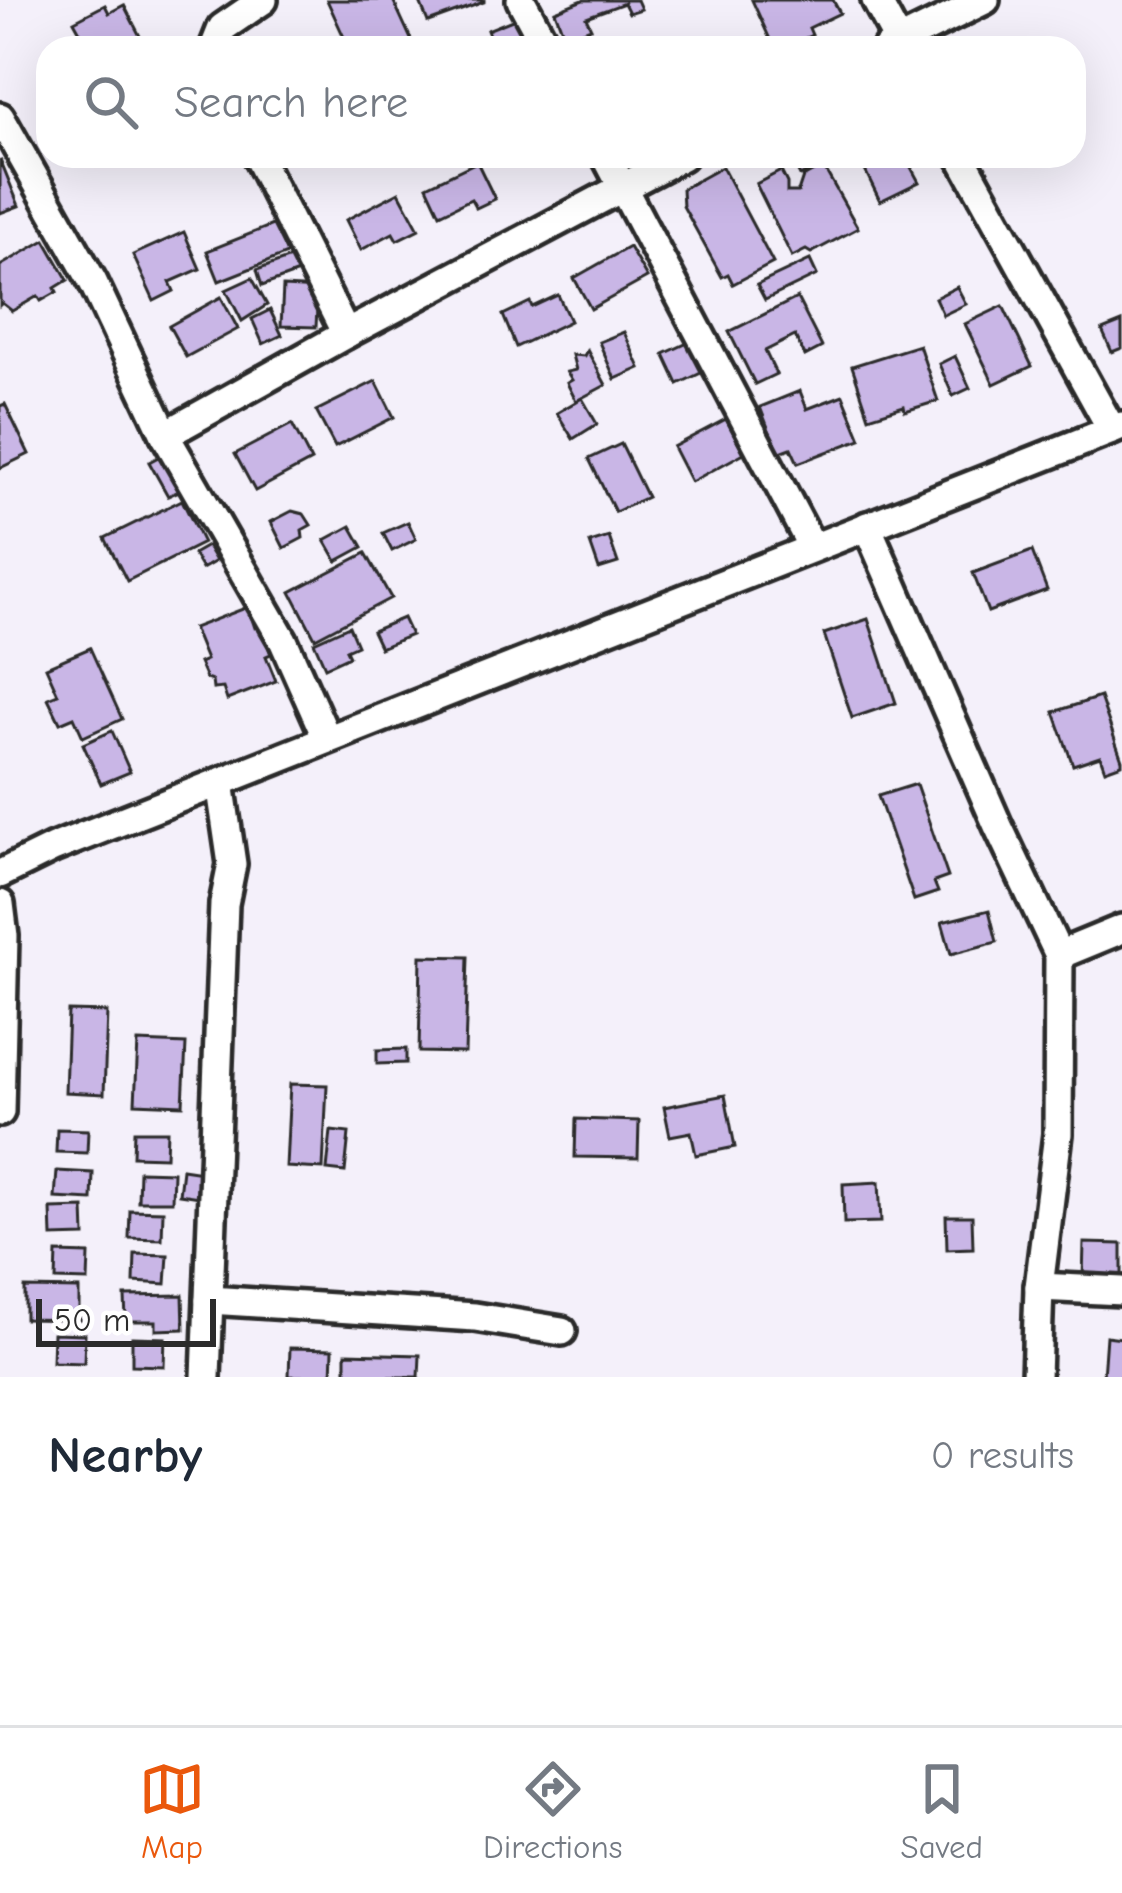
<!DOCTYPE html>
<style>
body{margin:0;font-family:"Comic Neue",sans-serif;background:#f2f2f3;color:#1f2937}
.scale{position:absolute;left:36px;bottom:30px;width:180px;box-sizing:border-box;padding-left:12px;border:6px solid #2b2b2b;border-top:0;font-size:33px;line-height:42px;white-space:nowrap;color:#2b2b2b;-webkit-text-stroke:9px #fff;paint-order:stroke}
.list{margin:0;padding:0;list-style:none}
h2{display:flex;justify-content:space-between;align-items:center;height:156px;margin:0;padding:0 48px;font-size:51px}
h2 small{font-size:39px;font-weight:400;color:#747a83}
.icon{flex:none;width:66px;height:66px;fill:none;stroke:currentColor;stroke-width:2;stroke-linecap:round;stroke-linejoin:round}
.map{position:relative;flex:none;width:1122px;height:1377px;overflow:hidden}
.search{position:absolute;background:#fff;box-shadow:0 12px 48px #0002;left:36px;right:36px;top:36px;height:132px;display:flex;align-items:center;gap:30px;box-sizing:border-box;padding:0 42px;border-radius:36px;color:#747a83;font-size:45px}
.sheet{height:348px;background:#fff}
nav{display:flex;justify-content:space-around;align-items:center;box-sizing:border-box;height:168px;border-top:3px solid #e0e1e3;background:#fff;font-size:33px;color:#747a83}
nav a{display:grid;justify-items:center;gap:6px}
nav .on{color:#ea580c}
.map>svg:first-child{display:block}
.building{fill:#c9b6e6;stroke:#2b2b2b;stroke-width:3}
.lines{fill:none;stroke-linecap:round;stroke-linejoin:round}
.street-casing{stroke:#2b2b2b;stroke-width:36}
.street{stroke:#fff;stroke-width:27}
</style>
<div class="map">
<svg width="1122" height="1377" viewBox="0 0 1122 1377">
<rect width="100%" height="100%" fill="#f4f0fa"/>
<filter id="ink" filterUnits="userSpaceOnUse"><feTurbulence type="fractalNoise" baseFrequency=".00833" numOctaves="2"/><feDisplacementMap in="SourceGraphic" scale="24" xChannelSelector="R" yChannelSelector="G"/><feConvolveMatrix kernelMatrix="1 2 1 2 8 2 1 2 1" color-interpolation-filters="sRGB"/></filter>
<g filter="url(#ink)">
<!-- building -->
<g class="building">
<polygon points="327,0 393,0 415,48 349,48"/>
<polygon points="419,0 484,0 484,2 428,22"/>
<polygon points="583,0 637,0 641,9 629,13 624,3 586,17 591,28 565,38 555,11"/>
<polygon points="752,0 833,0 840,13 809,28 812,35 783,48 774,48"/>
<polygon points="105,5 109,13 124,5 142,40 126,48 89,48 74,21"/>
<polygon points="520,17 529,38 503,48 494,48 487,30"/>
<polygon points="790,156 816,156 821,164 800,176"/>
<polygon points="858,156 905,156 919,182 880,201"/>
<polygon points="0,159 19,206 0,213"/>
<polygon points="477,162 495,199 476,208 471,199 440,214 427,186"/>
<polygon points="823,166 858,228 811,253 806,250 792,257 756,184 781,171 787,183 787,192 798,192 803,177"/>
<polygon points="722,167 773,263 733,284 728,274 722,277 683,206 682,189"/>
<polygon points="399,192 419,229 397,240 393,233 361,250 346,220"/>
<polygon points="275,224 287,254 219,281 207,251"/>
<polygon points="184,232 200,269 170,282 174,291 154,301 133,255"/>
<polygon points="45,240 68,280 55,288 57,292 41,301 38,296 12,311 2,303 0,305 0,266"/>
<polygon points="629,247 647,278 591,309 574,278"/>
<polygon points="293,257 298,273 262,286 257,270"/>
<polygon points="810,260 817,275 765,300 757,285"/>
<polygon points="252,278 267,305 242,321 226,290"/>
<polygon points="283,287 318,289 316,327 281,326"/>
<polygon points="957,287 966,304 943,315 935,298"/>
<polygon points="558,295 570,321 516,347 503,315 530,302 532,307"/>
<polygon points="221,297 238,329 186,357 169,326"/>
<polygon points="797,298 822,347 805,356 795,336 765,351 776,374 755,384 729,332"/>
<polygon points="1003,306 1032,366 994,384 965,324"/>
<polygon points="270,310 282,335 263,344 252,319"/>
<polygon points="1122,322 1122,348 1112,352 1102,330"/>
<polygon points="624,332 640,368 615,379 599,342"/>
<polygon points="692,341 707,370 678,384 664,354"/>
<polygon points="919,345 938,401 905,411 904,406 869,417 852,366"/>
<polygon points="587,350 606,385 576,401 567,383 572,380 567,372 576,370 572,355 584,356"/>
<polygon points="955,356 970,388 953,396 939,364"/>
<polygon points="376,381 394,417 335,447 316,411"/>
<polygon points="800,391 807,409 843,395 861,439 798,463 791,448 778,453 760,407"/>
<polygon points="582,398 597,424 573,439 557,413"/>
<polygon points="5,404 29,454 0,468 0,406"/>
<polygon points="726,419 744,453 691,482 673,447"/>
<polygon points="292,424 311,461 255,491 235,454"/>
<polygon points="621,444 647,497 615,512 589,459"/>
<polygon points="162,455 181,490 168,496 149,462"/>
<polygon points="182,500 203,543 127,581 105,538"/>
<polygon points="292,511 304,514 311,525 302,530 303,538 284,548 271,522"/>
<polygon points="408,522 416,539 392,551 383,533"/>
<polygon points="351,526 363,547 337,561 325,540"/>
<polygon points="609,537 618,563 599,569 590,543"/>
<polygon points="207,546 216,561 202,569 193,554"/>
<polygon points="1032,551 1047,590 988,612 973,573"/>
<polygon points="366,553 391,598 315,638 291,592"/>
<polygon points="248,607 255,628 261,628 271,654 266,656 276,681 227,700 223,688 213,689 212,681 206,679 199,663 206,660 193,628"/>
<polygon points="403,618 411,635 380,648 372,631"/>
<polygon points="868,619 896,703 852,718 824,634"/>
<polygon points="349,626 357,645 346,650 349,656 325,667 314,642"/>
<polygon points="90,648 122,719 83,737 74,717 60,723 48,698 58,694 46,667"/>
<polygon points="1100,697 1122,760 1122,764 1105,770 1100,756 1073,765 1054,712"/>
<polygon points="112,731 130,772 101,784 83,744"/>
<polygon points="916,784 948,877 934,882 938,892 914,900 878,796"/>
<polygon points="989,910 997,942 951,954 942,922"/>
<polygon points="421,956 468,957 465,1053 419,1052"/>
<polygon points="68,1011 107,1012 104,1094 65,1092"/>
<polygon points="138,1042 186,1044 183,1105 135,1103"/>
<polygon points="406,1049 406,1063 377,1064 377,1050"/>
<polygon points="290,1084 327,1085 323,1169 286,1167"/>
<polygon points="725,1095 735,1147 696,1155 691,1132 670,1136 664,1107"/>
<polygon points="576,1119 639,1121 638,1158 575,1157"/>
<polygon points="57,1129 88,1130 87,1153 56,1152"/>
<polygon points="134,1131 167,1131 166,1157 133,1156"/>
<polygon points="331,1131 349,1133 345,1172 327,1170"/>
<polygon points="182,1169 202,1172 199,1197 179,1194"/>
<polygon points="57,1171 93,1173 92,1200 55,1198"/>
<polygon points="139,1171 173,1172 172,1201 138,1201"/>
<polygon points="879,1182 881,1222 844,1223 843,1184"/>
<polygon points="84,1208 85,1236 52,1237 51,1209"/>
<polygon points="130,1210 163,1211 162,1239 129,1238"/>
<polygon points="946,1216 972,1216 973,1248 947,1249"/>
<polygon points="1084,1243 1122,1244 1122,1280 1083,1279"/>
<polygon points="57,1253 89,1254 88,1281 56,1280"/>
<polygon points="135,1254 168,1255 166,1284 134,1282"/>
<polygon points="25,1288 79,1289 79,1320 25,1319"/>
<polygon points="183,1295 184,1329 156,1330 156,1321 126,1321 125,1296"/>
<polygon points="53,1333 85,1334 84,1363 52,1362"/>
<polygon points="1106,1336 1122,1338 1122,1377 1103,1377"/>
<polygon points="132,1337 165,1338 164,1366 132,1365"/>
<polygon points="290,1348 333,1349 332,1377 289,1376"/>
<polygon points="346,1353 420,1355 419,1377 346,1377"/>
</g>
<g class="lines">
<!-- street casing -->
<g class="street-casing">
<g id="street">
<polyline points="521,0 547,48"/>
<polyline points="876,0 902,48"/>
<polyline points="214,48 222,28 263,0"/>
<polyline points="887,48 985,0"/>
<polyline points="0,117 93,282 165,435"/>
<polyline points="257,156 346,334"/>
<polyline points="606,156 812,547"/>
<polyline points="961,156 1112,430"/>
<polyline points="867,526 998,826 1059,955 1058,1134 1039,1287 1036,1377"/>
<polyline points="327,739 283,640 165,435 346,334 682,156"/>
<polyline points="0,874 53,848 1122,426"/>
<polyline points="0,904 4,936 0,1112"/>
<polyline points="1059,955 1122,929"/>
<polyline points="1039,1287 1122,1291"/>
<polyline points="209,1300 475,1317 562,1331"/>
<polyline points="206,1377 224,904 232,864 220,782"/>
</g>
</g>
<!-- street -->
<use href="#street" class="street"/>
</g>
</g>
</svg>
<div class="scale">50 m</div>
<div class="search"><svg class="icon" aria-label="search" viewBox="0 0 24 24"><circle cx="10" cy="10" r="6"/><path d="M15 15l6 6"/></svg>Search here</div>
</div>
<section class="sheet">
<h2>Nearby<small>0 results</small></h2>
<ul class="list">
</ul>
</section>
<nav>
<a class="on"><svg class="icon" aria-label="map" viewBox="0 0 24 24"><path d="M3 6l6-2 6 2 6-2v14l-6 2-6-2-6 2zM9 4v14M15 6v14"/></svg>Map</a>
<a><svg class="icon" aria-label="directions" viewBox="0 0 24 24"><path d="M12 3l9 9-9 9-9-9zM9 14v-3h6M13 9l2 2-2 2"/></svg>Directions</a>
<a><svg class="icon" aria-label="saved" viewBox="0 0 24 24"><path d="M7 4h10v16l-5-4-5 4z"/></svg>Saved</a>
</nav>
